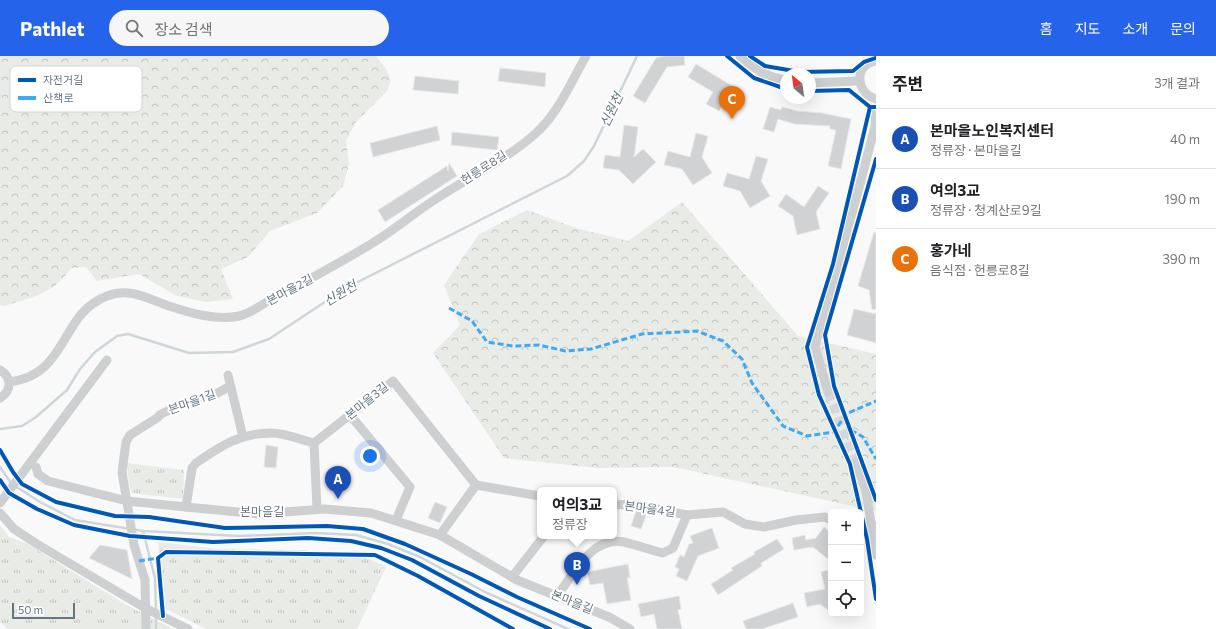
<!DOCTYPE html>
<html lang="ko">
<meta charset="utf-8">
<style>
body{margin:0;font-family:Commissioner,"Noto Sans KR",sans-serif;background:#f6f6f6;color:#202124}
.controls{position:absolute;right:12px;bottom:12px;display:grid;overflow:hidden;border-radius:6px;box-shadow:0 4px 16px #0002}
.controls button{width:36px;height:36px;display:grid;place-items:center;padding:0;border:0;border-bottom:1px solid #e0e0e0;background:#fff;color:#202124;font:20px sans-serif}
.compass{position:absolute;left:780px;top:12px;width:36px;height:36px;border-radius:50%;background:#fff;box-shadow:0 4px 16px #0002;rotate:331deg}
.scale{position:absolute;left:12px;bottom:10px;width:63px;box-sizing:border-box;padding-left:4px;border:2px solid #657683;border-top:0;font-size:11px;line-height:14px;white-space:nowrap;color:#657683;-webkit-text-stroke:3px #fff;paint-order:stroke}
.you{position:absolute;left:370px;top:400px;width:14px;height:14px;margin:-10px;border:3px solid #fff;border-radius:50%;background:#1a73e8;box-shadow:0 0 0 6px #1a73e833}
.badge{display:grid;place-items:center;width:26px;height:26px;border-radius:50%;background:#2563eb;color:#fff;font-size:13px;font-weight:700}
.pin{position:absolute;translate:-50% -33px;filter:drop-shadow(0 1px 2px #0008)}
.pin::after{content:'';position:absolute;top:21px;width:14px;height:12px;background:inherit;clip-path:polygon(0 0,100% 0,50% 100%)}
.popup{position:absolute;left:537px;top:431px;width:80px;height:52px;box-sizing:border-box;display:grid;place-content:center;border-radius:6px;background:#fff;filter:drop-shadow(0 1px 3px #0005);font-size:13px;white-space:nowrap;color:#757577}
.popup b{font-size:15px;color:#202124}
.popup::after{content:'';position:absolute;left:50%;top:100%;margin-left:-8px;border:8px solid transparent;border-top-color:#fff}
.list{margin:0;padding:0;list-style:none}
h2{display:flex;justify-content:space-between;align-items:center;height:52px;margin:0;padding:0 16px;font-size:17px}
h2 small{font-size:13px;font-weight:400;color:#757577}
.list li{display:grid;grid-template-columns:26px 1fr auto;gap:12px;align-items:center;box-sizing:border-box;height:60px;padding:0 16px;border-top:1px solid #e0e0e0}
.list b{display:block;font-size:15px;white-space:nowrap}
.list p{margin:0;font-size:13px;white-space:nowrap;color:#757577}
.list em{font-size:13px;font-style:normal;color:#757577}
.icon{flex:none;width:22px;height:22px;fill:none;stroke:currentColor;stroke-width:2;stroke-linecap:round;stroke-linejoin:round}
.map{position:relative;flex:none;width:876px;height:573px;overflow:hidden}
header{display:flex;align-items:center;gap:24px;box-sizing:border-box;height:56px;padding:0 20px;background:#2563eb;color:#fff}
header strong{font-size:19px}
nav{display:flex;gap:22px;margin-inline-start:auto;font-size:14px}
.search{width:280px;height:36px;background:#f6f6f6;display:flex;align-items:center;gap:10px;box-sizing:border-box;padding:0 14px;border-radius:22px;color:#757577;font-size:15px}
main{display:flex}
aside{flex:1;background:#fff}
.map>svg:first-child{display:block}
.forest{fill:url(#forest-crowns)}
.park{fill:url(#park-tufts)}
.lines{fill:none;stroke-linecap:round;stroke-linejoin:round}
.stream{stroke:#ced6d9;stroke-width:2.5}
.building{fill:#d0d2d3;stroke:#e8e8e8}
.minor-tunnel{stroke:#d4d8dc;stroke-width:9;stroke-dasharray:9 4.5;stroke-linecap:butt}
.minor{stroke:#cecfd0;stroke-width:9}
.quiet{stroke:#3fa9f5;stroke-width:3;stroke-dasharray:6 3;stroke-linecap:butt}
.cycleway-casing{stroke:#fff;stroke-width:6}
.cycleway{stroke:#0057b8;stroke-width:4}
.labels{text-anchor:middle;stroke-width:4;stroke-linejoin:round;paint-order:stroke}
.street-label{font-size:12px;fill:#657683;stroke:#fff}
.water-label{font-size:13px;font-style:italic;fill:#60757c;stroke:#fff}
.key{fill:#fff;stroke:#d1d6da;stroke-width:1}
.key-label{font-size:11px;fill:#657683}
</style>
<header>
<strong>Pathlet</strong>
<div class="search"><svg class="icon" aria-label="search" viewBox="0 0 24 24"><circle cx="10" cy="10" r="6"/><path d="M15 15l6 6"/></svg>장소 검색</div>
<nav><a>홈</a><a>지도</a><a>소개</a><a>문의</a></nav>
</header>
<main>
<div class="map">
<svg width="876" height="573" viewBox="0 0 876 573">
<defs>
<pattern id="forest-crowns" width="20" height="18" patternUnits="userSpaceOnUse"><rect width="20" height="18" fill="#e8ebe6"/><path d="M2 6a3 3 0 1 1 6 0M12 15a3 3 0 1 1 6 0" fill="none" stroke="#c0c3c0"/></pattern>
<pattern id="park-tufts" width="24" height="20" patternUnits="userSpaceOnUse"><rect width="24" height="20" fill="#e8ebe6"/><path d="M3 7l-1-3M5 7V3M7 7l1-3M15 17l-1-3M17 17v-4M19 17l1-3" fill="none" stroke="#c0c3c0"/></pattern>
</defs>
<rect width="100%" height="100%" fill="#f9f9f9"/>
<!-- forest -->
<g class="forest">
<path d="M0,0h376l10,13 5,11 -4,11 -31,31 -10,19 3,23 -6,22 -26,27 -47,18 -22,26 -27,12 12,30 -27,3 -29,-6 -38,-22 -42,7 -11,-14 -15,1c-17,26 -39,29 -67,38l-4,-1z"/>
<polygon points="682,146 798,280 876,298 876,455 673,411 598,412 504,402 433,297 460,269 444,229 479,178 527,154 576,172 628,185"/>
</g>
<!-- park -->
<g class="park">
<polygon points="126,407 184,414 183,443 131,437"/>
<polygon points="0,469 9,481 26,487 123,547 173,573 8,573 0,566"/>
<polygon points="158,486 218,493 300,494 365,501 386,511 357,573 206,573 164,552"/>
</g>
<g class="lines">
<!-- stream -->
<g class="stream">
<polyline points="0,373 22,370 36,361 67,334 80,313 95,296 117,280 128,278 189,297 233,296 269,283 346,232 567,120 584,105 594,90 637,0"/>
<polyline points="0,411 11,427"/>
<polyline points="15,430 40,446 75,464 143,475 239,480 315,477 356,479 388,488 420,501 485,536 568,573"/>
<polyline points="143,475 155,522 156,555"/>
<polyline points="156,560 156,573"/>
</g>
</g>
<!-- building -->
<g class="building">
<polygon points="665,0 684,0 685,9 667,11 645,47 633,40 656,2"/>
<polygon points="696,8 734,31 719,55 706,48 713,36 688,21"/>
<polygon points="500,12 546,17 545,31 498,25"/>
<polygon points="415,20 459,25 458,38 413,34"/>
<polygon points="770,51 781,54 782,51 797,55 822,57 851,63 841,113 828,110 836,74 830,73 830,70 794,68 778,63 774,76 763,73"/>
<polygon points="624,69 638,71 634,101 643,93 656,106 633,128 619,114 603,112 605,99 620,101"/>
<polygon points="437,70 440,84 373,101 370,87"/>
<polygon points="452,76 499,81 497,94 451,89"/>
<polygon points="696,77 708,80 702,101 712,117 693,129 682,113 664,109 668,95 690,101"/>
<polygon points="756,100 768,103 761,125 770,140 750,152 740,135 723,130 727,117 749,123"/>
<polygon points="449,107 457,120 385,166 378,154 447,110 448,115"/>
<polygon points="818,130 829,137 816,156 820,173 797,179 793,160 778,150 786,138 804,151"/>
<polygon points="874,176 876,177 876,253 872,254 869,234 858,230"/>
<polygon points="854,253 876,258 876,287 847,279"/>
<polygon points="266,389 278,391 276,412 264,411"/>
<polygon points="435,446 447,451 440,467 428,462"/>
<polygon points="636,455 647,457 641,473 631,470"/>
<polygon points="824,471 831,477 831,499 828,503 813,491 794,494 792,482 805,479 806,484 816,482"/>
<polygon points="712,472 719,492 698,500 687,525 676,520 679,513 675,511 680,499 684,501 689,488 693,487 690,480"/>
<polygon points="777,483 784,493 761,507 762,510 718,539 711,528 733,514 731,512 755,498 754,496"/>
<polygon points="100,489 127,494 132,523 89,502"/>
<polygon points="628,508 630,522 627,522 631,544 607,548 603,527 590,529 587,516"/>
<polygon points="831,513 831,556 820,548 807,551 804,537 825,533 821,516"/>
<polygon points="679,540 681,553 678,554 682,573 657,573 654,558 641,561 638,548"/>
<polygon points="793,547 798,561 762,573 746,573 743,565"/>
</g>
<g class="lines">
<!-- minor-tunnel -->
<polyline class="minor-tunnel" points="828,336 856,406"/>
<!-- minor -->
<g class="minor">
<path d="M740,0c14,13 26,21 46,24"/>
<path d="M876,5c-23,3 -20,33 0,38"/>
<polyline points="810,27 859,25"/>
<path d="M0,314c12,7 12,21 0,28"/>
<polyline points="228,319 243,381"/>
<path d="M9,326c60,-7 50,-68 98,-86 23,-9 41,3 62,10 21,7 48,15 70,10 14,-3 26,-14 38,-20 32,-16 64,-34 94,-52 24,-14 45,-33 68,-47 32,-21 68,-38 96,-63 23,-20 36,-52 51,-78"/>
<polyline points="828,336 815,290 859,132 875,70 876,55"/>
<polyline points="350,359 410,431 396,464"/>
<polyline points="856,406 866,435 876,499"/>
<polyline points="36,411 38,418 48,425 127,445 186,451 258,458 324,453 371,457 440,479 517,524 609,561 630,573"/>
<polyline points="476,429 540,440"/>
<polyline points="0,447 107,304"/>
<polyline points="614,449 633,448 687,459 723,456 745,468 764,471 796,464 825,461 831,464"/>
<path d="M186,451l6,-39 4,-5c25,-17 43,-30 76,-30 13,0 29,7 42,10"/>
<polyline points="317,453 314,387 393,325 476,429 440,479"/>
<polyline points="0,457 14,473 37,488 145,552 188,573"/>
<polyline points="861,468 872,468"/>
<polyline points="512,521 544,480"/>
<path d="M557,540c17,-22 34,-60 67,-54 13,3 26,8 39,11l10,-5 14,-33"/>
<polyline points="146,573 145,524 134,489 122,416 126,386 130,379 157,362 161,358 185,347 216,338 230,330"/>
</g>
<!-- quiet -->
<g class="quiet">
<polyline points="449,252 472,265 487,286 513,290 539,289 565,295 591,293 642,278 697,275 723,285 742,303 752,327 783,370 807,380 834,376 846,358 876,345"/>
<polyline points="851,374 863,381 876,403"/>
<polyline points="139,505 158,502"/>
</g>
<!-- cycleway casing -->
<g class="cycleway-casing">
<g id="cycleway">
<polyline points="727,0 754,22 786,33"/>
<polyline points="750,0 765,10 800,16 853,15 864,6 876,2"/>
<polyline points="810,35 849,34 870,51 875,51"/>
<polyline points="870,51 833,208 807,291 819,339 850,408 867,483 876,543"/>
<polyline points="876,103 825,279 834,330 876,444"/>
<polyline points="0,394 13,416 22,428 56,446 115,460 149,461 225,472 327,470 363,473 405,488 471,518 517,541 590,573"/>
<polyline points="0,424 9,437 37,453 74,469 130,480 213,486 308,482 351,485 381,492 412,504 479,540 550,573"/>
<polyline points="163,560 158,502 166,496 375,499 418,520 513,573"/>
</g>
</g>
<!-- cycleway -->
<use href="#cycleway" class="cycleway"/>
</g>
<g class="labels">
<!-- street labels -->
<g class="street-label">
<text transform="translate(484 112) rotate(-33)" y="4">헌릉로8길</text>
<text transform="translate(290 234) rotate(-28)" y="4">본마을2길</text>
<text transform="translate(367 345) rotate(-39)" y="4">본마을3길</text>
<text transform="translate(192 346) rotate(-20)" y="4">본마을1길</text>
<text transform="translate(650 453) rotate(8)" y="4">본마을4길</text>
<text x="262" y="460">본마을길</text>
<text transform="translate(572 546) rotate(22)" y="4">본마을길</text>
</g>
<!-- water labels -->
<g class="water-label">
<text transform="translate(611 54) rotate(-64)" y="5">신원천</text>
<text transform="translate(340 237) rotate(-31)" y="5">신원천</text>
</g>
</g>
<!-- legend -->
<rect x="10" y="10" width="132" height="46" rx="6" class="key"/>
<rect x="18" y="22" width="18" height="4" fill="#0057b8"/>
<rect x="18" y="40" width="18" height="4" fill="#3fa9f5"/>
<g class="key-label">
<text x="43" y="28">자전거길</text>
<text x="43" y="46">산책로</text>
</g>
</svg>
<div class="controls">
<button>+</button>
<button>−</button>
<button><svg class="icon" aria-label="locate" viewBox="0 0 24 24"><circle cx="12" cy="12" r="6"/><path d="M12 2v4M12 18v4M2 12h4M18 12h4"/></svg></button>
</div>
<svg class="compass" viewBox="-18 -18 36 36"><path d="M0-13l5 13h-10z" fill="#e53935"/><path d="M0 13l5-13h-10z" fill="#757577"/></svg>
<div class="scale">50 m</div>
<div class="you"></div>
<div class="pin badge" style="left:338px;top:443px;background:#1a4fb4">A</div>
<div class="pin badge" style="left:577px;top:529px;background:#1a4fb4">B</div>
<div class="popup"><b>여의3교</b>정류장</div>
<div class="pin badge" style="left:732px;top:63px;background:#e8710a">C</div>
</div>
<aside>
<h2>주변<small>3개 결과</small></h2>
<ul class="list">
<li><span class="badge" style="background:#1a4fb4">A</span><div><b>본마을노인복지센터</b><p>정류장 · 본마을길</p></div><em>40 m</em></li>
<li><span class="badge" style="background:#1a4fb4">B</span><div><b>여의3교</b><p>정류장 · 청계산로9길</p></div><em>190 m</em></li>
<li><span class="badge" style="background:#e8710a">C</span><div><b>홍가네</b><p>음식점 · 헌릉로8길</p></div><em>390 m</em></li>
</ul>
</aside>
</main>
